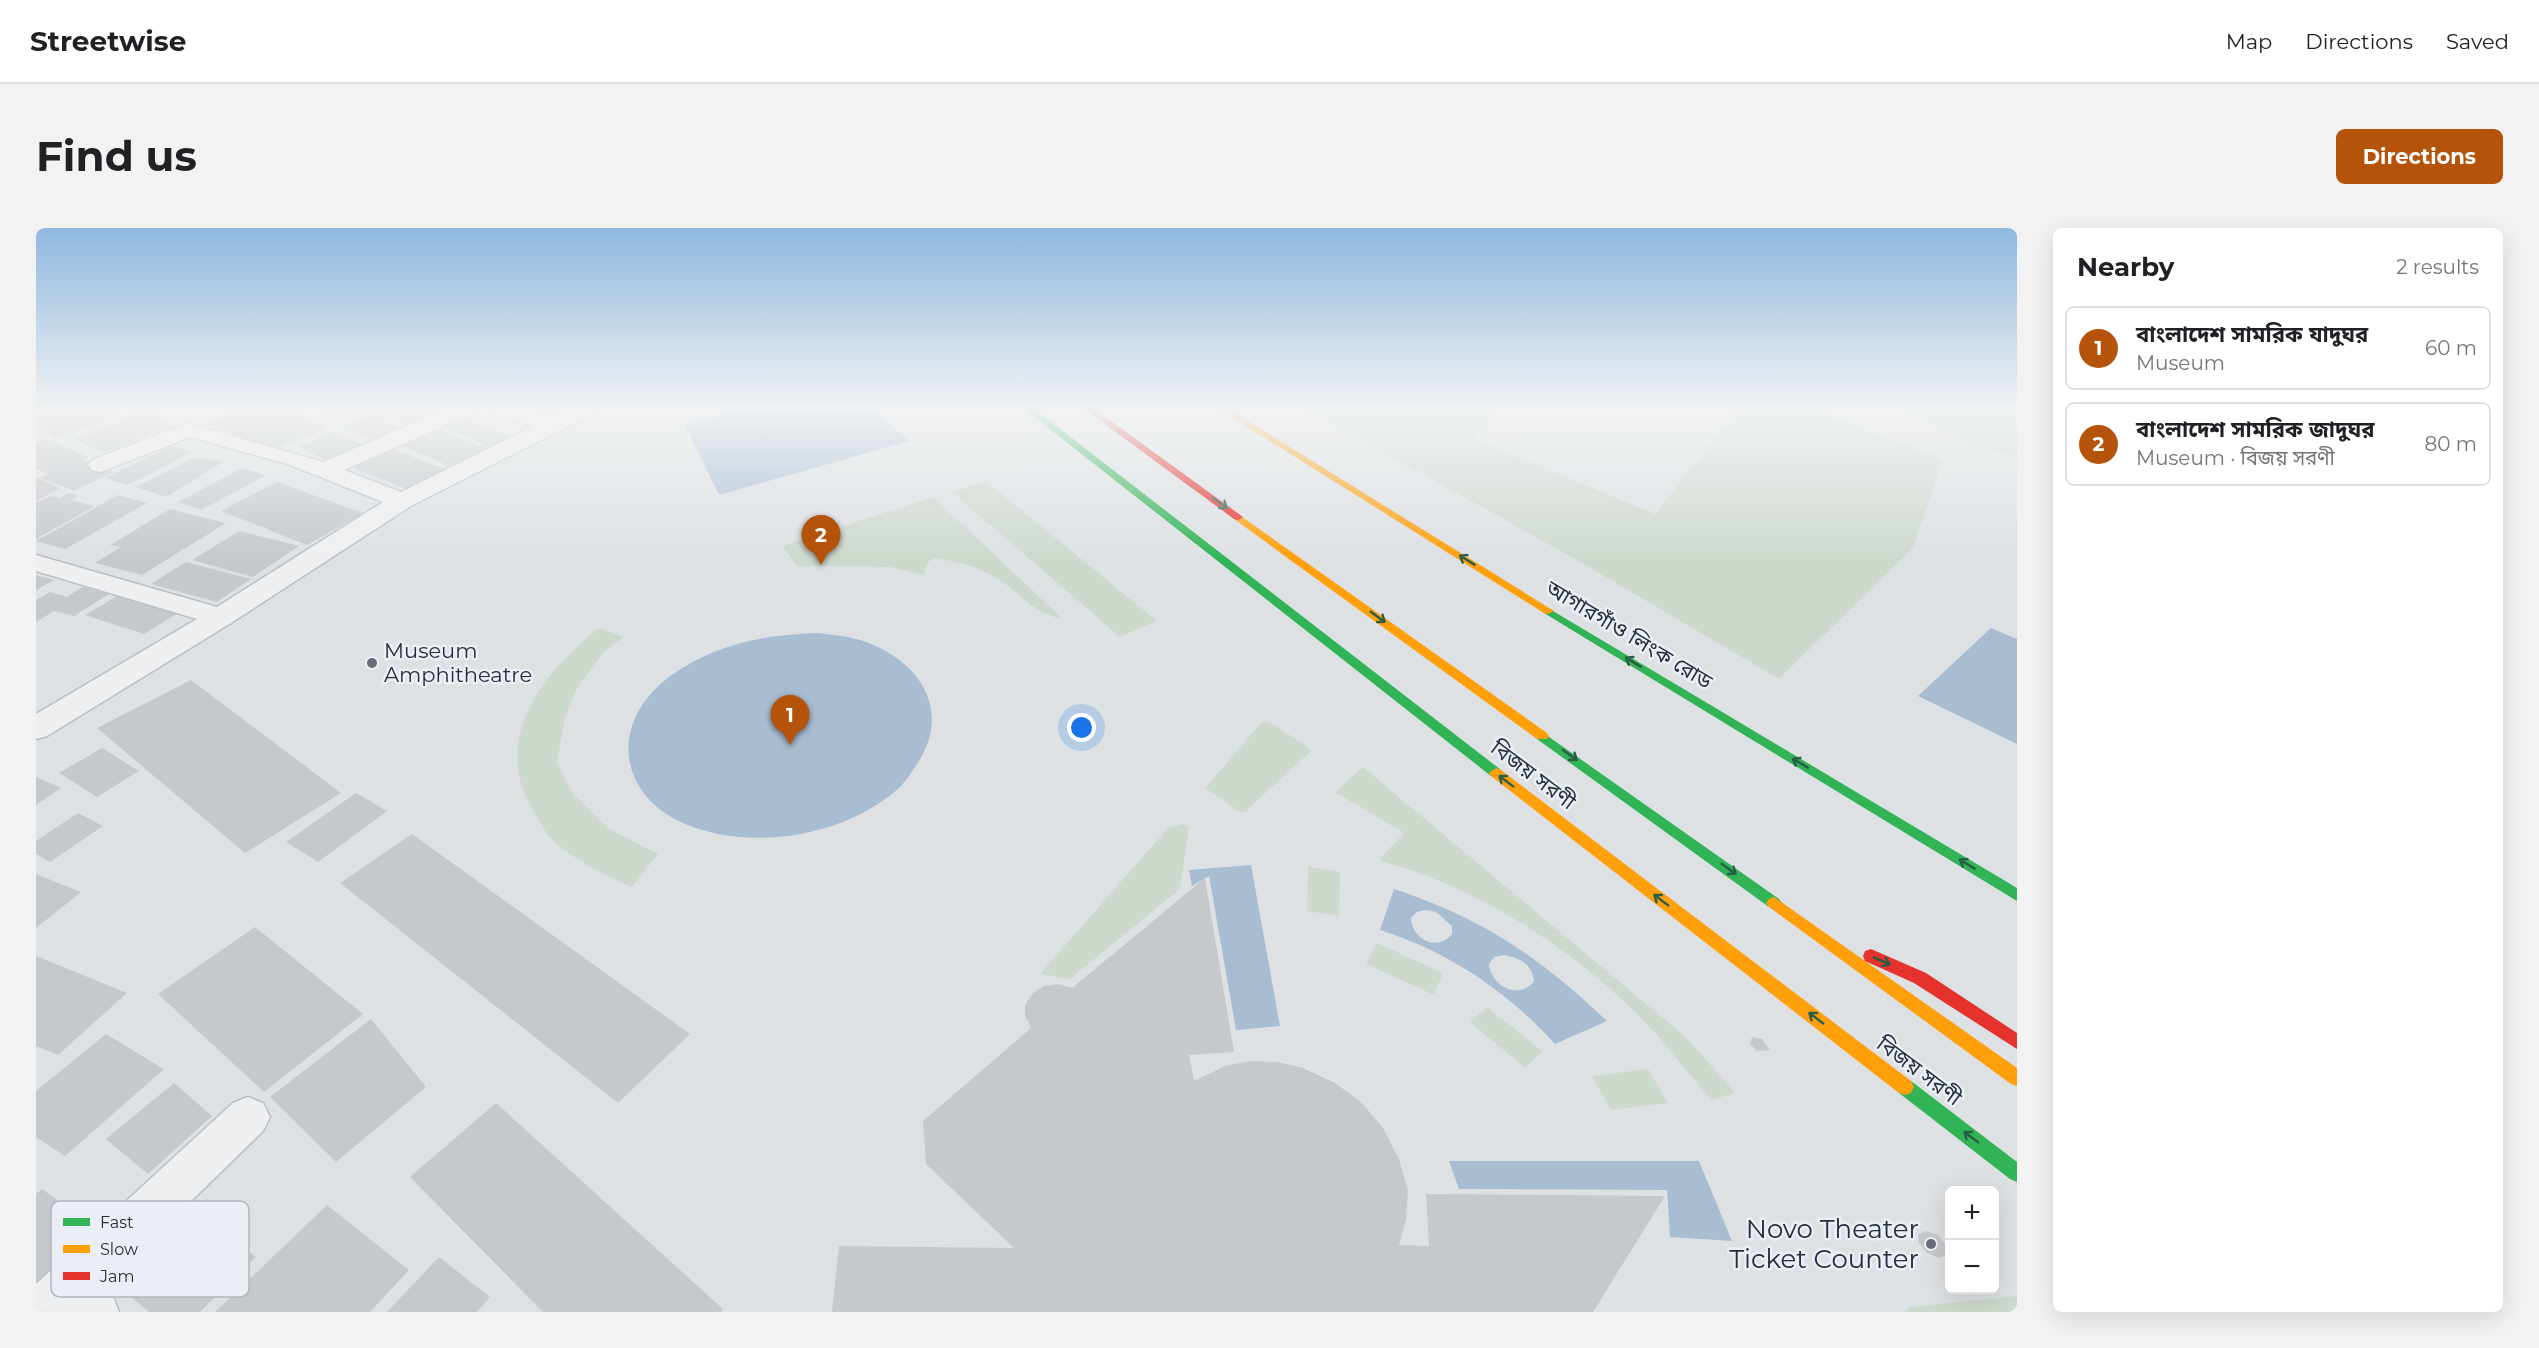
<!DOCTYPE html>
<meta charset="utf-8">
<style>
body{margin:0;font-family:Montserrat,"Noto Sans Bengali",sans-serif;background:#f2f2f2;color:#202124}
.controls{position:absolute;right:18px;bottom:18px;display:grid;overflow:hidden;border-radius:9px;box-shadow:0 6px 24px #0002}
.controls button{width:54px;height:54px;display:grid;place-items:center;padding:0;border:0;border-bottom:2px solid #e0e0e0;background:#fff;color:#202124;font:30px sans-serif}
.you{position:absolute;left:1046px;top:500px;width:21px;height:21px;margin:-15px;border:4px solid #fff;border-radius:50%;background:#1a73e8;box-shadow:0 0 0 9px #1a73e833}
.badge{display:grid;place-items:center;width:39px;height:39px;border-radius:50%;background:#b45309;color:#fff;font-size:20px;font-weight:700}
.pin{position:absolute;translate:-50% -50px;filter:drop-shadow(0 2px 3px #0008)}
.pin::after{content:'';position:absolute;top:32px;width:21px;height:18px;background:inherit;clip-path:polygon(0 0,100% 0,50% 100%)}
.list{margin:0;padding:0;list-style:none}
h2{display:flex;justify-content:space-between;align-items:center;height:78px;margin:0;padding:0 24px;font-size:26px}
h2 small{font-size:20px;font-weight:400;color:#757577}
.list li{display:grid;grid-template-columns:39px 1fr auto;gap:18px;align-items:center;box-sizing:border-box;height:84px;margin:0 12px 12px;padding:0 12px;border:2px solid #e0e0e0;border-radius:9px}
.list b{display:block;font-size:22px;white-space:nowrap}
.list p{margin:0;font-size:20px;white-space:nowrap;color:#757577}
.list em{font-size:20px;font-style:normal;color:#757577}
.map{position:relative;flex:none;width:1981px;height:1084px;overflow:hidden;border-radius:9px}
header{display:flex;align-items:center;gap:36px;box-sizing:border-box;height:84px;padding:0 30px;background:#fff;border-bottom:2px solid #e0e0e0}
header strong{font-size:28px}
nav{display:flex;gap:33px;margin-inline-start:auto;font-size:21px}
.intro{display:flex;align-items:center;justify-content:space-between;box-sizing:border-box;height:144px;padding:0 36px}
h1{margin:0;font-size:42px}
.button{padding:15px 27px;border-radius:9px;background:#b45309;color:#fff;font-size:21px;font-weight:700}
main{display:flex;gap:36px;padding:0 36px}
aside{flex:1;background:#fff;border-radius:9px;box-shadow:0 6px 24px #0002}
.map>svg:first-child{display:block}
.green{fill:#ced9ce}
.water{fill:#a9bdd2;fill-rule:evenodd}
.building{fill:#c6c9cc}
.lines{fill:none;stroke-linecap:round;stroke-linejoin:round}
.street-casing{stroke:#bcbfc2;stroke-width:3}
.street{fill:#edeff1;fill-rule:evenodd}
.fast{fill:#30b455;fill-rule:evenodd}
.slow{fill:#ff9f0a;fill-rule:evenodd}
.jam{fill:#e5322d;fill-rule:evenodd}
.oneway{stroke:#285d46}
.poi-dot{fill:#656d78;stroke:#ebeff5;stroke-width:2}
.labels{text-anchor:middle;stroke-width:5;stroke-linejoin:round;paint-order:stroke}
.street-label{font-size:21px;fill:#242e3e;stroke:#ebeff5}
.poi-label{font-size:21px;fill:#242e3e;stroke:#ebeff5;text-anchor:start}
.near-poi-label{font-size:26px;fill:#242e3e;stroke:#ebeff5;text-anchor:end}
.key{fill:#ebeff5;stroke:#afb5be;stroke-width:1.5}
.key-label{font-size:16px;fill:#242e3e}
</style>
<header>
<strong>Streetwise</strong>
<nav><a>Map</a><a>Directions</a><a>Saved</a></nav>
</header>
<div class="intro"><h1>Find us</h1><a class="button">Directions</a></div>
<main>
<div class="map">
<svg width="1981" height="1084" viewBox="0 0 1981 1084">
<rect width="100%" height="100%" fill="#dee1e4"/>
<!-- green -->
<g class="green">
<polygon points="1268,180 1461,180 1438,211 1619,286 1703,180 1772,180 1907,231 1877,320 1743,451 1541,332"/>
<polygon points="1866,180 1981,180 1981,230 1920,209"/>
<polygon points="950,253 1121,393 1084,409 916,264"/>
<path d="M897,269l129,121c-25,-1 -45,-28 -67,-41 -17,-10 -42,-17 -62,-19l-6,5 -3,12 -34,-8 -93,-1 -15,-20z"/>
<path d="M563,400l25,9 -23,18 -26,37 -11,30 -7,40 15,31 37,36 49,25 -26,33c-29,-12 -55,-26 -79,-46 -7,-7 -12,-18 -18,-27 -46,-72 6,-141 64,-186z"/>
<polygon points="1232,493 1276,522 1209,584 1204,584 1169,560 1226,494"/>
<path d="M1327,539l325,272 47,54 -24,7c-25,-29 -49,-62 -77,-89 -71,-68 -158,-124 -253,-150v-4l23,-24 -69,-41z"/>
<polygon points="1147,596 1153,599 1144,661 1034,751 1004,746 1132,600"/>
<polygon points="1272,638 1304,644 1303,688 1271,683"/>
<polygon points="1341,715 1407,745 1398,767 1330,736"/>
<polygon points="1451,779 1506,823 1489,840 1434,794"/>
<polygon points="1612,841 1632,875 1575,882 1556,848"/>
<polygon points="1981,1068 1981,1084 1870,1084 1873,1079"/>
</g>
<!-- water -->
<g class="water">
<polygon points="711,180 835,180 873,213 683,267 649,197"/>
<polygon points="1955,400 1981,411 1981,516 1882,468"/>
<path d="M782,405c15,2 31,3 45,8 61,21 91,74 50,129 -4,6 -9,13 -14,18 -50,45 -133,61 -197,42 -90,-26 -99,-116 -18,-163 44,-26 84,-32 134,-34z"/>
<polygon points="1215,637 1244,798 1200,802 1173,648 1156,658 1153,642"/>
<path d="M1358,661c90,30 144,67 213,132l-52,23c-48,-53 -106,-92 -175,-114zM1390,682l10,2 16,14v8c-14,18 -40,6 -41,-16l6,-6zM1468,727c16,3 28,9 30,26 -15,20 -43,5 -45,-17l5,-7z"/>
<polygon points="1413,933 1663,933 1696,1013 1634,1009 1631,962 1423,961"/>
</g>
<!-- building -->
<g class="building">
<polygon points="3,180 71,180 80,191 18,210 0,187 0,181"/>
<polygon points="212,180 246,180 290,200 265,211 222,191 263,211 237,222 172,196"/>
<polygon points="296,180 359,180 346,186 335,180 305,192 289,183"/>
<polygon points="362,180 417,180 373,199 346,187"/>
<polygon points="497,180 539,180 510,191 495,181"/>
<polygon points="108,183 138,196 68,225 38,211"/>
<polygon points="339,185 366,202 339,214 304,198"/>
<polygon points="426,189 479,211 458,221 404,198"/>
<polygon points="399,200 457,223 421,241 363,217"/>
<polygon points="296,204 330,218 295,234 262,219"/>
<polygon points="9,211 52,229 45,232 78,244 38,263 5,250 13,246 0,241 0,215"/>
<polygon points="135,218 157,224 91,257 69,250"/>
<polygon points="355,221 410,241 373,262 317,240"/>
<polygon points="160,229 187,234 130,269 100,259"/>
<polygon points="206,240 230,247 165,282 142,274"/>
<polygon points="0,249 4,251 24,260 0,273"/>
<polygon points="241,254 327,285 271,317 185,283"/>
<polygon points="33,265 43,268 34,272 59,278 0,311 0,275 14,268 24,270"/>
<polygon points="82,267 111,275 29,321 0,313"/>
<polygon points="134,281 190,295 106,347 59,335 85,319 74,317"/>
<polygon points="203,303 263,318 217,349 156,332"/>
<polygon points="150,334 215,351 181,374 115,356"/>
<polygon points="0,347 18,352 0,362"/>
<polygon points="46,359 73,366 38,388 18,383 0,394 0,372 14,364 31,369"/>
<polygon points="88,364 147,382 108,406 49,387"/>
<polygon points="155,452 305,565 209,625 61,500"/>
<polygon points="66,520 103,543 61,569 23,545"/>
<polygon points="0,549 25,560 0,577"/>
<polygon points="320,565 351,583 282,634 250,614"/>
<polygon points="42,585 67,598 14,634 0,626 0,613"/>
<polygon points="376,606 654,806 582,875 304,655"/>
<polygon points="0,646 45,664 0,700"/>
<polygon points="1169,650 1198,824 1153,827 1158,853 1189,838 1214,833 1242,834 1267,840 1299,855 1325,874 1347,900 1363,931 1372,963 1370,992 1363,1017 1393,1018 1390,966 1629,968 1557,1084 796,1084 803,1018 978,1020 890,936 887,893 995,800 989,787 989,777 997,765 1008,758 1022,756 1036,760"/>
<polygon points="219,699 327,786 228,864 122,766"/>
<polygon points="0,728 91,765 22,827 0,818"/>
<polygon points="335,791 390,859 300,934 234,869"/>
<polygon points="70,806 128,841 29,928 0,909 0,863"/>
<polygon points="1716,809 1726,811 1734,822 1721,823 1714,816"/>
<polygon points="138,855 176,888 112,946 70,911"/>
<polygon points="460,875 687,1081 685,1084 507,1084 374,949"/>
<polygon points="6,961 68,1006 0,1068 0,966"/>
<polygon points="147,974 220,1029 164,1084 113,1084 68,1047"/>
<polygon points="291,977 373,1042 334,1084 179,1084"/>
<polygon points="1890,1003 1902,1007 1910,1018 1911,1026 1903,1030 1891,1025 1883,1015 1882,1006"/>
<polygon points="403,1029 454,1069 441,1084 351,1084"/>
</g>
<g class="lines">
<!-- street casing -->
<g class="street-casing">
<g id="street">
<polygon points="412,180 441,180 438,185 308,242 365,264 497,198 456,185 453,180 486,180 515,189 533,180 561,180 558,185 375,278 195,395 11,508 0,511 0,486 161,391 0,343 0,327 181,379 347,274 252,236 154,209 64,244 56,242 52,237 56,232 152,195 287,234"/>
<polygon points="212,869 227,875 234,889 227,903 67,1059 76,1066 83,1084 0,1084 0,1056 197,875"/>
</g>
</g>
<!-- street -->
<use href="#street" class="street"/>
<!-- fast -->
<g class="fast">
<polygon points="987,180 997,180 1465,542 1467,545 1465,548 1455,548"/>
<polygon points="1512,380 1981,660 1981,673 1508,385 1506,383"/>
<polygon points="1506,504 1743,671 1746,675 1743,679 1738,681 1733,679 1501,511 1499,508"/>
<polygon points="1869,851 1875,853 1981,934 1981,954 1974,951 1863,865 1860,859 1863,853"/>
</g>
<!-- slow -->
<g class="slow">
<polygon points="1181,180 1191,180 1518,383 1512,386 1508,385"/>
<polygon points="1202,286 1511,505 1513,508 1511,511 1501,511 1198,291 1198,287"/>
<polygon points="1460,540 1465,542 1875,853 1878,859 1875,865 1869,867 1863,865 1455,548 1453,545"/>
<polygon points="1738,669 1981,840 1981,858 1975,856 1733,679 1730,675 1733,671"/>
</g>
<!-- jam -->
<g class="jam">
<polygon points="1047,180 1057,180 1207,289 1202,292 1198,291"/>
<polygon points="1835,721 1890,745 1981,805 1981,821 1878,755 1829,733 1827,728 1829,723"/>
</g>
</g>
<!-- one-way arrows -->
<defs><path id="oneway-shaft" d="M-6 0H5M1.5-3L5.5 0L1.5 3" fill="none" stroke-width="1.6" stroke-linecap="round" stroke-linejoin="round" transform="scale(1.5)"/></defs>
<g class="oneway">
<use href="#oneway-shaft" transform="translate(1184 275) rotate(36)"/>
<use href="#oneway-shaft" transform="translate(1431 332) rotate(-148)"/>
<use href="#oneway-shaft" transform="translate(1342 389) rotate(36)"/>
<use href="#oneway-shaft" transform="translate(1597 434) rotate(-149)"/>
<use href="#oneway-shaft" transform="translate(1534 527) rotate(36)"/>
<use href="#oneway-shaft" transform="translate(1764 535) rotate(-149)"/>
<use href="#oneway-shaft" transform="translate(1470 553) rotate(-143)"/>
<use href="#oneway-shaft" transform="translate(1931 636) rotate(-149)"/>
<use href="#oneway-shaft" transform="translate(1693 641) rotate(36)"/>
<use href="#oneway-shaft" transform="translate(1625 672) rotate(-143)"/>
<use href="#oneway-shaft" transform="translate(1846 733) rotate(24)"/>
<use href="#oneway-shaft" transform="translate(1780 790) rotate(-143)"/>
<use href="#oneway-shaft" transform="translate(1935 909) rotate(-143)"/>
</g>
<!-- sky -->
<linearGradient id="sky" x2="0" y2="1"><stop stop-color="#8fb8df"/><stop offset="0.54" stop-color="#f0f2f3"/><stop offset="1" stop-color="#f0f2f3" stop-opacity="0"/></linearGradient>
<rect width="1981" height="332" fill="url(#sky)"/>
<!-- markers -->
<g class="poi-dot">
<circle cx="336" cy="435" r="6"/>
<circle cx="1895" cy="1016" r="6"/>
</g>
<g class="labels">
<!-- street labels -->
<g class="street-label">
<text transform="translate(1593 407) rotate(31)" y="7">আগারগাঁও লিংক রোড</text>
<text transform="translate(1497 547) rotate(37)" y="7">বিজয় সরণী</text>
<text transform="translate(1883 843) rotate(37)" y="7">বিজয় সরণী</text>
</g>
<!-- poi labels -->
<g class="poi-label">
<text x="348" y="430">Museum<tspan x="348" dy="24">Amphitheatre</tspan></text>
</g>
<!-- near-poi labels -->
<g class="near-poi-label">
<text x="1883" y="1010">Novo Theater<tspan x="1883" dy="30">Ticket Counter</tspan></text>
</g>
</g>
<!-- legend -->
<rect x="15" y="973" width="198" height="96" rx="9" class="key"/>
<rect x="27" y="990" width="27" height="8" fill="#30b455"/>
<rect x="27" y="1017" width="27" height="8" fill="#ff9f0a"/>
<rect x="27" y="1044" width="27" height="8" fill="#e5322d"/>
<g class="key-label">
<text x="64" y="1000">Fast</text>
<text x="64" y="1027">Slow</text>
<text x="64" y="1054">Jam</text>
</g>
</svg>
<div class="controls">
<button>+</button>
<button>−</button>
</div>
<div class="you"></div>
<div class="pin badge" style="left:754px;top:517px">1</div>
<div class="pin badge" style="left:785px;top:337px">2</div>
</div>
<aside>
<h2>Nearby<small>2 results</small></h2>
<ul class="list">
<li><span class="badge">1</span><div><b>বাংলাদেশ সামরিক যাদুঘর</b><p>Museum</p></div><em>60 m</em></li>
<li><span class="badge">2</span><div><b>বাংলাদেশ সামরিক জাদুঘর</b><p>Museum · বিজয় সরণী</p></div><em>80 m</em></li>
</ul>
</aside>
</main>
